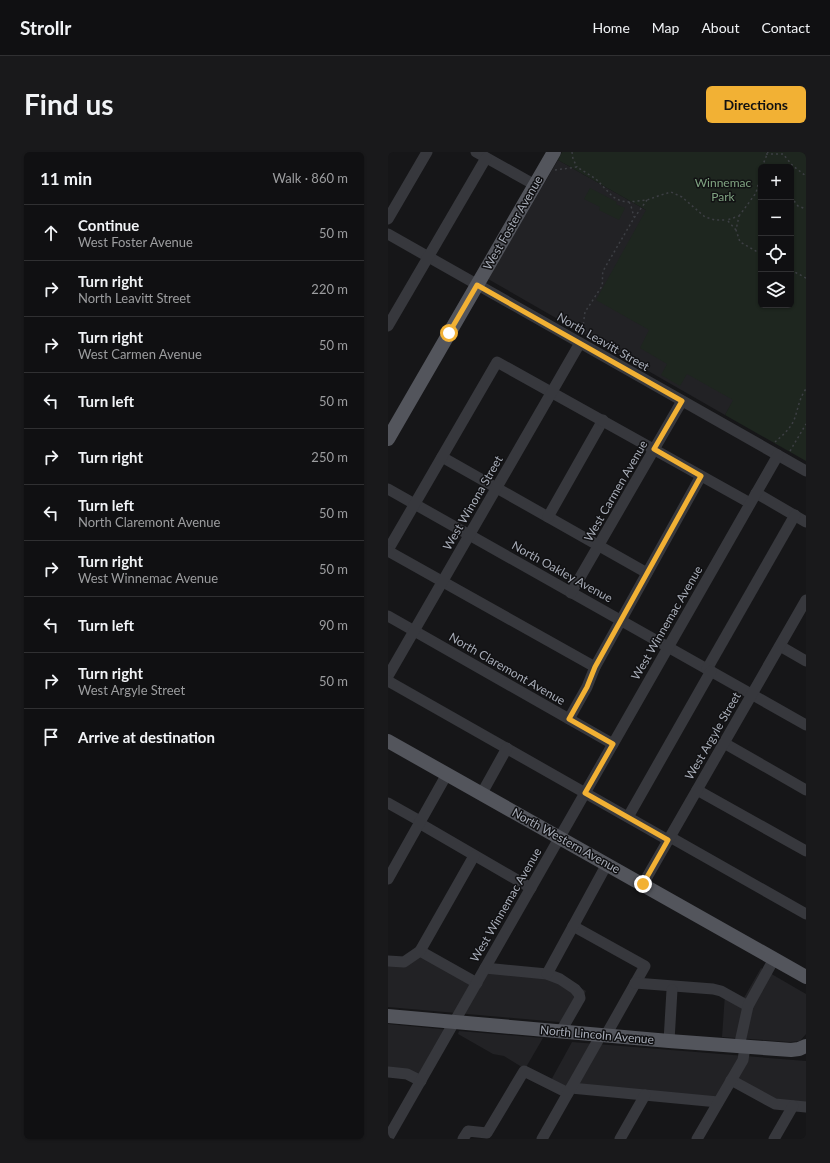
<!DOCTYPE html>
<meta charset="utf-8">
<style>
body{margin:0;font-family:Lato,sans-serif;background:#19191b;color:#f1f3f6}
.controls{position:absolute;right:12px;top:12px;display:grid;overflow:hidden;border-radius:6px;box-shadow:0 1px 3px #0004}
.controls button{width:36px;height:36px;display:grid;place-items:center;padding:0;border:0;border-bottom:1px solid #303032;background:#101012;color:#f1f3f6;font:20px sans-serif}
.stop{position:absolute;width:12px;height:12px;margin:-9px;border:3px solid #f2b134;border-radius:50%;background:#fff}
.stop.end{background:#f2b134;border-color:#fff;box-shadow:0 1px 4px #0008}
.list{margin:0;padding:0;list-style:none}
h2{display:flex;justify-content:space-between;align-items:center;height:52px;margin:0;padding:0 16px;font-size:17px}
h2 small{font-size:13px;font-weight:400;color:#9c9d9f}
.list li{display:grid;grid-template-columns:26px 1fr auto;gap:12px;align-items:center;box-sizing:border-box;height:56px;padding:0 16px;border-top:1px solid #303032}
.list b{display:block;font-size:15px;white-space:nowrap}
.list p{margin:0;font-size:13px;white-space:nowrap;color:#9c9d9f}
.list em{font-size:13px;font-style:normal;color:#9c9d9f}
.icon{flex:none;width:22px;height:22px;fill:none;stroke:currentColor;stroke-width:2;stroke-linecap:round;stroke-linejoin:round}
.map{position:relative;flex:none;width:418px;height:987px;overflow:hidden;border-radius:6px}
header{display:flex;align-items:center;gap:24px;box-sizing:border-box;height:56px;padding:0 20px;background:#101012;border-bottom:1px solid #303032}
header strong{font-size:19px}
nav{display:flex;gap:22px;margin-inline-start:auto;font-size:14px}
.intro{display:flex;align-items:center;justify-content:space-between;box-sizing:border-box;height:96px;padding:0 24px}
h1{margin:0;font-size:28px}
.button{padding:10px 18px;border-radius:6px;background:#f2b134;color:#111;font-size:14px;font-weight:700}
main{display:flex;gap:24px;padding:0 24px}
aside{flex:1;background:#101012;border-radius:6px;box-shadow:0 1px 3px #0004}
.map>svg:first-child{display:block}
.built{fill:#222225}
.green{fill:#1e261f;fill-rule:evenodd}
.lines{fill:none;stroke-linecap:round;stroke-linejoin:round}
.path{stroke:#3d3f44;stroke-width:1.5;stroke-dasharray:2 3;stroke-linecap:butt}
.minor{stroke:#37383d;stroke-width:11}
.major{stroke:#53555c;stroke-width:14}
.route{stroke:#f2b134;stroke-width:5}
.labels{text-anchor:middle;stroke-width:3;stroke-linejoin:round;paint-order:stroke}
.park-label{font-size:12px;fill:#7fa381;stroke:#111113}
.street-label{font-size:12px;fill:#a8adb8;stroke:#111113}
</style>
<header>
<strong>Strollr</strong>
<nav><a>Home</a><a>Map</a><a>About</a><a>Contact</a></nav>
</header>
<div class="intro"><h1>Find us</h1><a class="button">Directions</a></div>
<main>
<aside>
<h2>11 min<small>Walk · 860 m</small></h2>
<ul class="list">
<li><svg class="icon" aria-label="ahead" viewBox="0 0 24 24"><path d="M12 20V5M6 11l6-6 6 6"/></svg><div><b>Continue</b><p>West Foster Avenue</p></div><em>50 m</em></li>
<li><svg class="icon" aria-label="right" viewBox="0 0 24 24"><path d="M7 20v-9h11M14 6l5 5-5 5"/></svg><div><b>Turn right</b><p>North Leavitt Street</p></div><em>220 m</em></li>
<li><svg class="icon" aria-label="right" viewBox="0 0 24 24"><path d="M7 20v-9h11M14 6l5 5-5 5"/></svg><div><b>Turn right</b><p>West Carmen Avenue</p></div><em>50 m</em></li>
<li><svg class="icon" aria-label="left" viewBox="0 0 24 24"><path d="M17 20v-9H6M10 6l-5 5 5 5"/></svg><div><b>Turn left</b></div><em>50 m</em></li>
<li><svg class="icon" aria-label="right" viewBox="0 0 24 24"><path d="M7 20v-9h11M14 6l5 5-5 5"/></svg><div><b>Turn right</b></div><em>250 m</em></li>
<li><svg class="icon" aria-label="left" viewBox="0 0 24 24"><path d="M17 20v-9H6M10 6l-5 5 5 5"/></svg><div><b>Turn left</b><p>North Claremont Avenue</p></div><em>50 m</em></li>
<li><svg class="icon" aria-label="right" viewBox="0 0 24 24"><path d="M7 20v-9h11M14 6l5 5-5 5"/></svg><div><b>Turn right</b><p>West Winnemac Avenue</p></div><em>50 m</em></li>
<li><svg class="icon" aria-label="left" viewBox="0 0 24 24"><path d="M17 20v-9H6M10 6l-5 5 5 5"/></svg><div><b>Turn left</b></div><em>90 m</em></li>
<li><svg class="icon" aria-label="right" viewBox="0 0 24 24"><path d="M7 20v-9h11M14 6l5 5-5 5"/></svg><div><b>Turn right</b><p>West Argyle Street</p></div><em>50 m</em></li>
<li><svg class="icon" aria-label="arrive" viewBox="0 0 24 24"><path d="M6 21V4h12l-3 4 3 4H6"/></svg><div><b>Arrive at destination</b></div></li>
</ul>
</aside>
<div class="map">
<svg width="418" height="987" viewBox="0 0 418 987">
<rect width="100%" height="100%" fill="#161618"/>
<!-- built -->
<g class="built">
<polygon points="170,8 258,58 373,153 418,153 355,232 337,263 100,127"/>
<polygon points="34,801 88,831 96,818 172,824 198,839 181,871 0,855 0,810"/>
<polygon points="373,816 418,842 418,882 412,889 402,890 334,885 337,842 353,851"/>
<polygon points="0,872 62,878 34,927 0,920"/>
<polygon points="71,879 155,886 137,917 116,904 105,902 70,882"/>
<polygon points="184,890 418,909 418,954 387,951 342,927 330,949 179,939 162,930"/>
</g>
<!-- green -->
<g class="green">
<path d="M174,0h244v309l-81,-46 8,-15 -46,-26 -7,12 -19,-11 6,-11 -27,-16 9,-18 -53,-30 50,-90 -88,-50zM373,15h30v138h-30z"/>
<polygon points="202,36 229,50 228,52 237,56 231,68 211,58 212,55 196,47"/>
</g>
<g class="lines">
<!-- path -->
<g class="path">
<polyline points="184,0 185,7 189,15"/>
<polyline points="378,2 395,2 405,14 418,24"/>
<polyline points="374,15 380,0"/>
<polyline points="167,18 189,15 208,27 225,45 233,49 241,50 259,48 270,44 283,40 294,45 317,65 327,68 339,68"/>
<polyline points="403,45 410,54 418,57"/>
<polyline points="241,50 243,54 246,65"/>
<polyline points="351,64 368,41 373,20"/>
<polyline points="348,78 339,68 351,64 348,78 352,90 373,102"/>
<polyline points="403,118 418,126"/>
<path d="M194,182l3,-22 17,-26c1,-5 0,-10 1,-15l31,-53 13,-18"/>
<path d="M387,290c7,-6 15,-13 19,-22 4,-10 5,-22 12,-31"/>
<polyline points="402,299 418,272"/>
</g>
<!-- minor -->
<g class="minor">
<polyline points="88,0 147,33"/>
<polyline points="0,67 39,0"/>
<polyline points="0,82 418,319"/>
<polyline points="0,174 98,6"/>
<polyline points="54,305 259,421"/>
<polyline points="0,337 418,573"/>
<polyline points="368,341 418,370"/>
<polyline points="160,365 215,268"/>
<polyline points="0,398 109,210 362,351"/>
<polyline points="0,399 207,515"/>
<polyline points="183,441 294,249"/>
<polyline points="0,464 225,592"/>
<polyline points="392,494 418,509"/>
<polyline points="319,517 407,363"/>
<polyline points="0,524 192,191"/>
<polyline points="0,529 280,688"/>
<polyline points="181,567 199,535 207,515 313,324"/>
<polyline points="336,591 418,638"/>
<polyline points="309,638 418,699"/>
<polyline points="94,641 119,596"/>
<polyline points="0,651 32,669"/>
<polyline points="240,665 323,519"/>
<polyline points="31,671 143,736"/>
<polyline points="282,685 418,762"/>
<polyline points="0,727 59,622"/>
<polyline points="255,732 418,448"/>
<polyline points="185,774 257,814 218,883"/>
<polyline points="32,799 89,831"/>
<polyline points="0,809 16,810 32,799 86,704"/>
<polyline points="97,816 159,822 172,827 187,837 191,842 192,846 173,879"/>
<polyline points="159,822 219,712"/>
<polyline points="247,831 325,837 333,839 360,854"/>
<polyline points="281,889 284,838"/>
<polyline points="351,895 360,854 386,807"/>
<polyline points="0,920 19,922 33,929"/>
<polyline points="343,928 387,952 418,955"/>
<polyline points="183,936 330,950"/>
<polyline points="0,986 390,303"/>
<polyline points="75,987 80,979 99,981 136,919 180,941"/>
<polyline points="154,987 213,883"/>
<polyline points="232,987 257,943"/>
<polyline points="309,987 355,908 357,895"/>
<polyline points="386,987 405,954"/>
</g>
<!-- major -->
<g class="major">
<polyline points="0,287 166,0"/>
<polyline points="0,589 418,825"/>
<polyline points="0,864 281,889 403,898 411,897 418,894"/>
</g>
</g>
<g class="lines">
<!-- route -->
<polyline class="route" points="61,181 89,133 294,249 266,297 313,324 207,515 199,535 181,567 225,592 197,641 280,688 255,732"/>
</g>
<g class="labels">
<!-- park labels -->
<g class="park-label">
<text x="335" y="35">Winnemac<tspan x="335" dy="14">Park</tspan></text>
</g>
<!-- street labels -->
<g class="street-label">
<text transform="translate(125 71) rotate(-60)" y="4">West Foster Avenue</text>
<text transform="translate(215 190) rotate(30)" y="4">North Leavitt Street</text>
<text transform="translate(228 339) rotate(-60)" y="4">West Carmen Avenue</text>
<text transform="translate(85 351) rotate(-60)" y="4">West Winona Street</text>
<text transform="translate(174 420) rotate(29)" y="4">North Oakley Avenue</text>
<text transform="translate(279 471) rotate(-60)" y="4">West Winnemac Avenue</text>
<text transform="translate(119 517) rotate(30)" y="4">North Claremont Avenue</text>
<text transform="translate(325 584) rotate(-60)" y="4">West Argyle Street</text>
<text transform="translate(178 689) rotate(29)" y="4">North Western Avenue</text>
<text transform="translate(118 753) rotate(-60)" y="4">West Winnemac Avenue</text>
<text transform="translate(209 883) rotate(5)" y="4">North Lincoln Avenue</text>
</g>
</g>
</svg>
<div class="controls">
<button>+</button>
<button>−</button>
<button><svg class="icon" aria-label="locate" viewBox="0 0 24 24"><circle cx="12" cy="12" r="6"/><path d="M12 2v4M12 18v4M2 12h4M18 12h4"/></svg></button>
<button><svg class="icon" aria-label="layers" viewBox="0 0 24 24"><path d="M12 4l9 5-9 5-9-5zM3 14l9 5 9-5"/></svg></button>
</div>
<div class="stop" style="left:61px;top:181px"></div>
<div class="stop end" style="left:255px;top:732px"></div>
</div>
</main>
